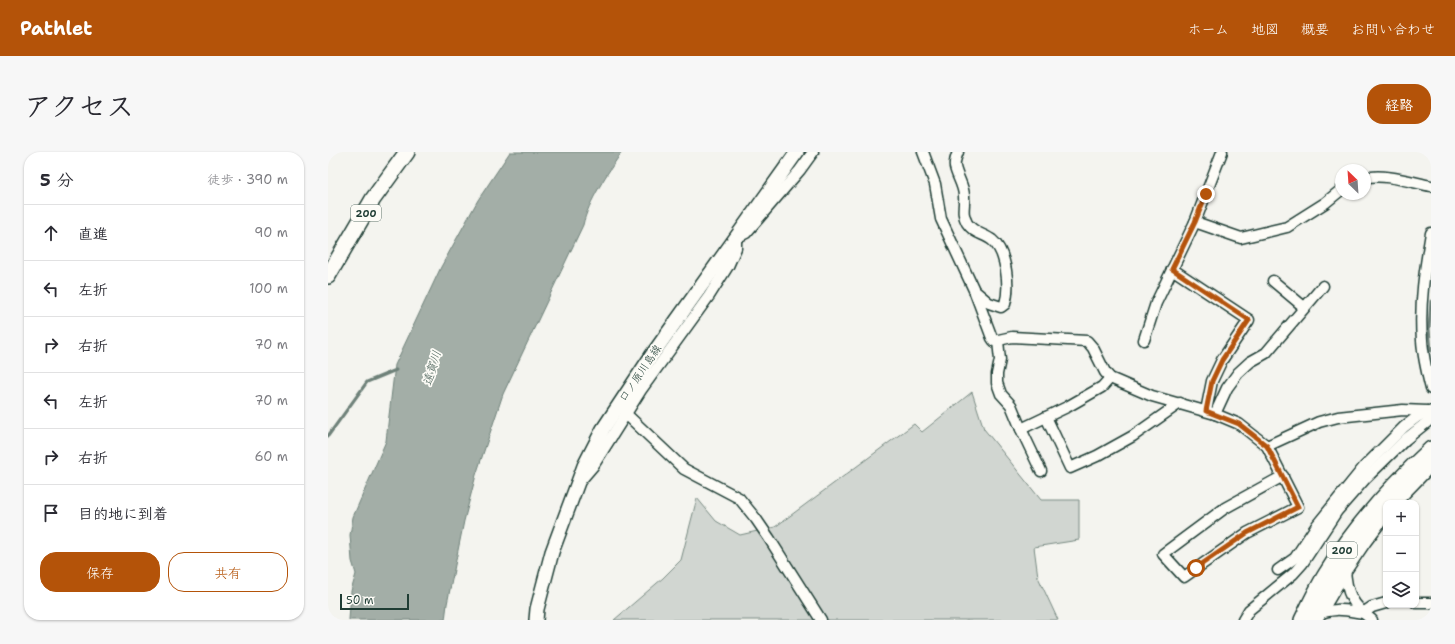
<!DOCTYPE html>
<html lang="ja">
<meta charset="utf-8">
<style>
body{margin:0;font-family:"Shantell Sans","Klee One",sans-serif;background:#f7f7f7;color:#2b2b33}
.controls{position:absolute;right:12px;bottom:12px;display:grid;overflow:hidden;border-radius:8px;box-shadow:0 1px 3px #0004}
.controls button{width:36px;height:36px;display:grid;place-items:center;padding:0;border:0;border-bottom:1px solid #e1e1e2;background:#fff;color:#2b2b33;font:20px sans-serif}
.compass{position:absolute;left:1007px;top:12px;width:36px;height:36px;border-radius:50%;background:#fff;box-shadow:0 1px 3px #0004;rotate:335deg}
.scale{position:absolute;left:12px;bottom:10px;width:69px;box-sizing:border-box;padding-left:4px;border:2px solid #1f3d34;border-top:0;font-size:11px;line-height:14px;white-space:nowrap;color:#1f3d34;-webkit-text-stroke:3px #fdfcf7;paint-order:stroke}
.stop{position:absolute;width:12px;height:12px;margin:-9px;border:3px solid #b45309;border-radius:50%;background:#fff}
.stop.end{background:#b45309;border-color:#fff;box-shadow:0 1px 4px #0008}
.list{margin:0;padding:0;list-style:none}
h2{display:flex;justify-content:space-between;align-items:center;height:52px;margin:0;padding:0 16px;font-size:17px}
h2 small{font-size:13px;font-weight:400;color:#7c7c81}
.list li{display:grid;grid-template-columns:26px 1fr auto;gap:12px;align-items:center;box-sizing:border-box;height:56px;padding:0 16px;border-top:1px solid #e1e1e2}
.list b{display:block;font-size:15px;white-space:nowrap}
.list em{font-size:13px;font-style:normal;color:#7c7c81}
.actions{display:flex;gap:8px;padding:12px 16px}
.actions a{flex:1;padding:9px 0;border:1px solid #b45309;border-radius:16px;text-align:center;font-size:14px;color:#b45309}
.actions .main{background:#b45309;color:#fff}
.icon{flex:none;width:22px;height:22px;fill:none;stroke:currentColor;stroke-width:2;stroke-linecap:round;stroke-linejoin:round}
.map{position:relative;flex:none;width:1103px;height:468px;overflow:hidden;border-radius:16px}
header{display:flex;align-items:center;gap:24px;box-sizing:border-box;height:56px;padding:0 20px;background:#b45309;color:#fff}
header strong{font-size:19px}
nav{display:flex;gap:22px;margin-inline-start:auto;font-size:14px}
.intro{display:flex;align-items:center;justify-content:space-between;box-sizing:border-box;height:96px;padding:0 24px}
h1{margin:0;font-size:28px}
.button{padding:10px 18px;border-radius:16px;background:#b45309;color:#fff;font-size:14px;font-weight:700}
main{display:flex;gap:24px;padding:0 24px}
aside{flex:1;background:#fff;border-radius:16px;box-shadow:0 1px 3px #0004}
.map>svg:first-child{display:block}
.green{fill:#d1d6d1;stroke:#788a82}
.water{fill:#a3aea7;stroke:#6e8179}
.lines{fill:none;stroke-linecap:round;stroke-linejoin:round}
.stream{stroke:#6e8179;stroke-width:3}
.minor-casing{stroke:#1f3d34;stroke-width:13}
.major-casing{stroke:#1f3d34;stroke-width:16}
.highway-casing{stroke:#1f3d34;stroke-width:18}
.minor{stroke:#fdfcf7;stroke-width:10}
.major{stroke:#fdfcf7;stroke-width:13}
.highway{stroke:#fdfcf7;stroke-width:15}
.route{stroke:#b45309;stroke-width:5}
.labels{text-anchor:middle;stroke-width:3.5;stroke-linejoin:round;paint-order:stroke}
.shield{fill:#fdfcf7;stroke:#62766e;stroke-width:1}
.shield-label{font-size:10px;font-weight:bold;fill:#1f3d34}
.street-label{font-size:11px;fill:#1f3d34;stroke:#fdfcf7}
.water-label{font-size:12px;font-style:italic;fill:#475f56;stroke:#fdfcf7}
</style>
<header>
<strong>Pathlet</strong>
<nav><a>ホーム</a><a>地図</a><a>概要</a><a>お問い合わせ</a></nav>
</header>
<div class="intro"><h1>アクセス</h1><a class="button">経路</a></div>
<main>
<aside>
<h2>5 分<small>徒歩 · 390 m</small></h2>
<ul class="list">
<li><svg class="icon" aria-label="ahead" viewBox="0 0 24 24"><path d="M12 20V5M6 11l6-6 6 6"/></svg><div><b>直進</b></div><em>90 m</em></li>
<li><svg class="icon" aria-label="left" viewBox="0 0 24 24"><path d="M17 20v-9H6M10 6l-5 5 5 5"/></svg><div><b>左折</b></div><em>100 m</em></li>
<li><svg class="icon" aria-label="right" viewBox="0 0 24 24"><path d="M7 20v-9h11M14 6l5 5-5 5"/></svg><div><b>右折</b></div><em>70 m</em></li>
<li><svg class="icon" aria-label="left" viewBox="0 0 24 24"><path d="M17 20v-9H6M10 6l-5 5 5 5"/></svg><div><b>左折</b></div><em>70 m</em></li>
<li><svg class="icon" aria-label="right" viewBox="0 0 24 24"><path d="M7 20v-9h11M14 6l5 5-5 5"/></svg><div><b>右折</b></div><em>60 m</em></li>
<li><svg class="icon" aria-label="arrive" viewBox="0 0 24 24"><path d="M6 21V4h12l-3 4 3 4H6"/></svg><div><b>目的地に到着</b></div></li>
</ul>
<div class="actions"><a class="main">保存</a><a>共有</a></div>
</aside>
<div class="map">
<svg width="1103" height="468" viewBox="0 0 1103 468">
<rect width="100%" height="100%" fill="#f4f4ef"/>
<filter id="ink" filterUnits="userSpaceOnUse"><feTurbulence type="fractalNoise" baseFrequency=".025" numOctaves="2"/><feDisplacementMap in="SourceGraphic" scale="8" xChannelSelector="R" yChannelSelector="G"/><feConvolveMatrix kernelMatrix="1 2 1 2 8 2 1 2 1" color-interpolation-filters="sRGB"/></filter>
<g filter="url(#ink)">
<!-- green -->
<polygon class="green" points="644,240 656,277 713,348 751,348 751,388 706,395 710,425 730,468 286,468 335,426 353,408 369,346 388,369 412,383 447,375 586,272 594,280"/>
<!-- water -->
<path class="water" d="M182,0h112c-14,20 -34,50 -39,73l-80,169 -27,81 -12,46 -17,83 -2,16h-96l2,-29 5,-17 -4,-13 -2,-26 3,-18 33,-76 9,-76 46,-98 37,-67z"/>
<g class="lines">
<!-- stream -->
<g class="stream">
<polyline points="1103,149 1101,177 1103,199"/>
<polyline points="0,284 39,230 68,218"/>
</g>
<!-- minor casing -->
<g class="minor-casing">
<g id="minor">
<polyline points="595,0 607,32 613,67 646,138 664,186 666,189 684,185 759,189 765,196 777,220 782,226 824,244 887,262 911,272 939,294 970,355 919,381 856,425 835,402 897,356 955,324"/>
<path d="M630,0c-2,5 -4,10 -3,15 2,10 9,19 9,29 1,11 -3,16 3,27 6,10 17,11 25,17 15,12 18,48 13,64l-4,3 -12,-4 -13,-11"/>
<path d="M1037,26c19,-5 46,4 66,8"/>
<polyline points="867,70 894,0"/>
<path d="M1103,81c-6,35 -12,71 -9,107 1,17 5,33 9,49"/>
<polyline points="844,117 921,168 894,208 884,229 878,259"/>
<polyline points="945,129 976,155"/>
<polyline points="816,188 828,151 867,70 913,86 959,75 997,51 1013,38"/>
<polyline points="670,189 672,208 669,222 669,231 673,242 683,253 693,277 713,319"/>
<polyline points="298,262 356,317 411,346 428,367 441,386 493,468"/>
<polyline points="887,262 899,236 910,221 922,210 938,201 995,134"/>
<polyline points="718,265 742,316 769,304 805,284 852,251"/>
<polyline points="693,277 739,255 774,235 782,226"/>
<polyline points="939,294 991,270 1010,265 1075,258 1099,259"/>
<polyline points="253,328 265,314 313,238 381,144 400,114 408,96 408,86 418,81 472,18 485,0"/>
<path d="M1017,416c1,25 7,37 27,52"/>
<polyline points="950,418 967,406 989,373 1036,315 1076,275 1089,265 1100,259"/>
<polyline points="1088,451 1103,451"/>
<path d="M988,463c18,-8 28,-5 47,-2l9,-6 14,-4"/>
<polyline points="915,468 921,458 965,422 974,412 1009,359 1038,326 1078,287 1103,267"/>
</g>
</g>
<!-- major casing -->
<g class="major-casing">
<polyline id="major" points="208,468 209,457 224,400 256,314 275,277 324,203 469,0"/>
</g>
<!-- highway casing -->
<g class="highway-casing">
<g id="highway">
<polyline points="0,124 45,47 79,0"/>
<polyline points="1064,351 1103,311"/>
<path d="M974,468c8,-16 16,-34 26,-49 28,-46 64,-86 103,-122"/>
<polyline points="986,468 1017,416 1036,388 1058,359"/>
</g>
</g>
<!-- minor -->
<use href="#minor" class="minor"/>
<!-- major -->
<use href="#major" class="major"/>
<!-- highway -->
<use href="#highway" class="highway"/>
</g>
</g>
<g class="lines" filter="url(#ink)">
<!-- route -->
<polyline class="route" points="868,416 919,381 970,355 939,294 911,272 878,259 884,229 894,208 921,168 844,117 867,70 878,42"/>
</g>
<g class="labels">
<!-- shield labels -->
<g class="shield">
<rect x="23" y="53" width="30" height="16" rx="3"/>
<rect x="999" y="390" width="30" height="16" rx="3"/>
</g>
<g class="shield-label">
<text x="38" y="65">200</text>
<text x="1014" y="402">200</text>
</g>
<!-- street labels -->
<g class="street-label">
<text transform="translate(312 221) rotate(-56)" y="4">口ノ原川島線</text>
</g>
<!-- water labels -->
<g class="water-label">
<text transform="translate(104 216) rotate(-73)" y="4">遠賀川</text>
</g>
</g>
</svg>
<div class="controls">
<button>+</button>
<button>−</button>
<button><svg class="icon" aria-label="layers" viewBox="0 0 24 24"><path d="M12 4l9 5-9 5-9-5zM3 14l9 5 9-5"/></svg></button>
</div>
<svg class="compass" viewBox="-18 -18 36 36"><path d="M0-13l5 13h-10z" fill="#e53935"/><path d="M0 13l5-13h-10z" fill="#7c7c81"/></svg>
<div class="scale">50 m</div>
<div class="stop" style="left:868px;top:416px"></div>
<div class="stop end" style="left:878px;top:42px"></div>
</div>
</main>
